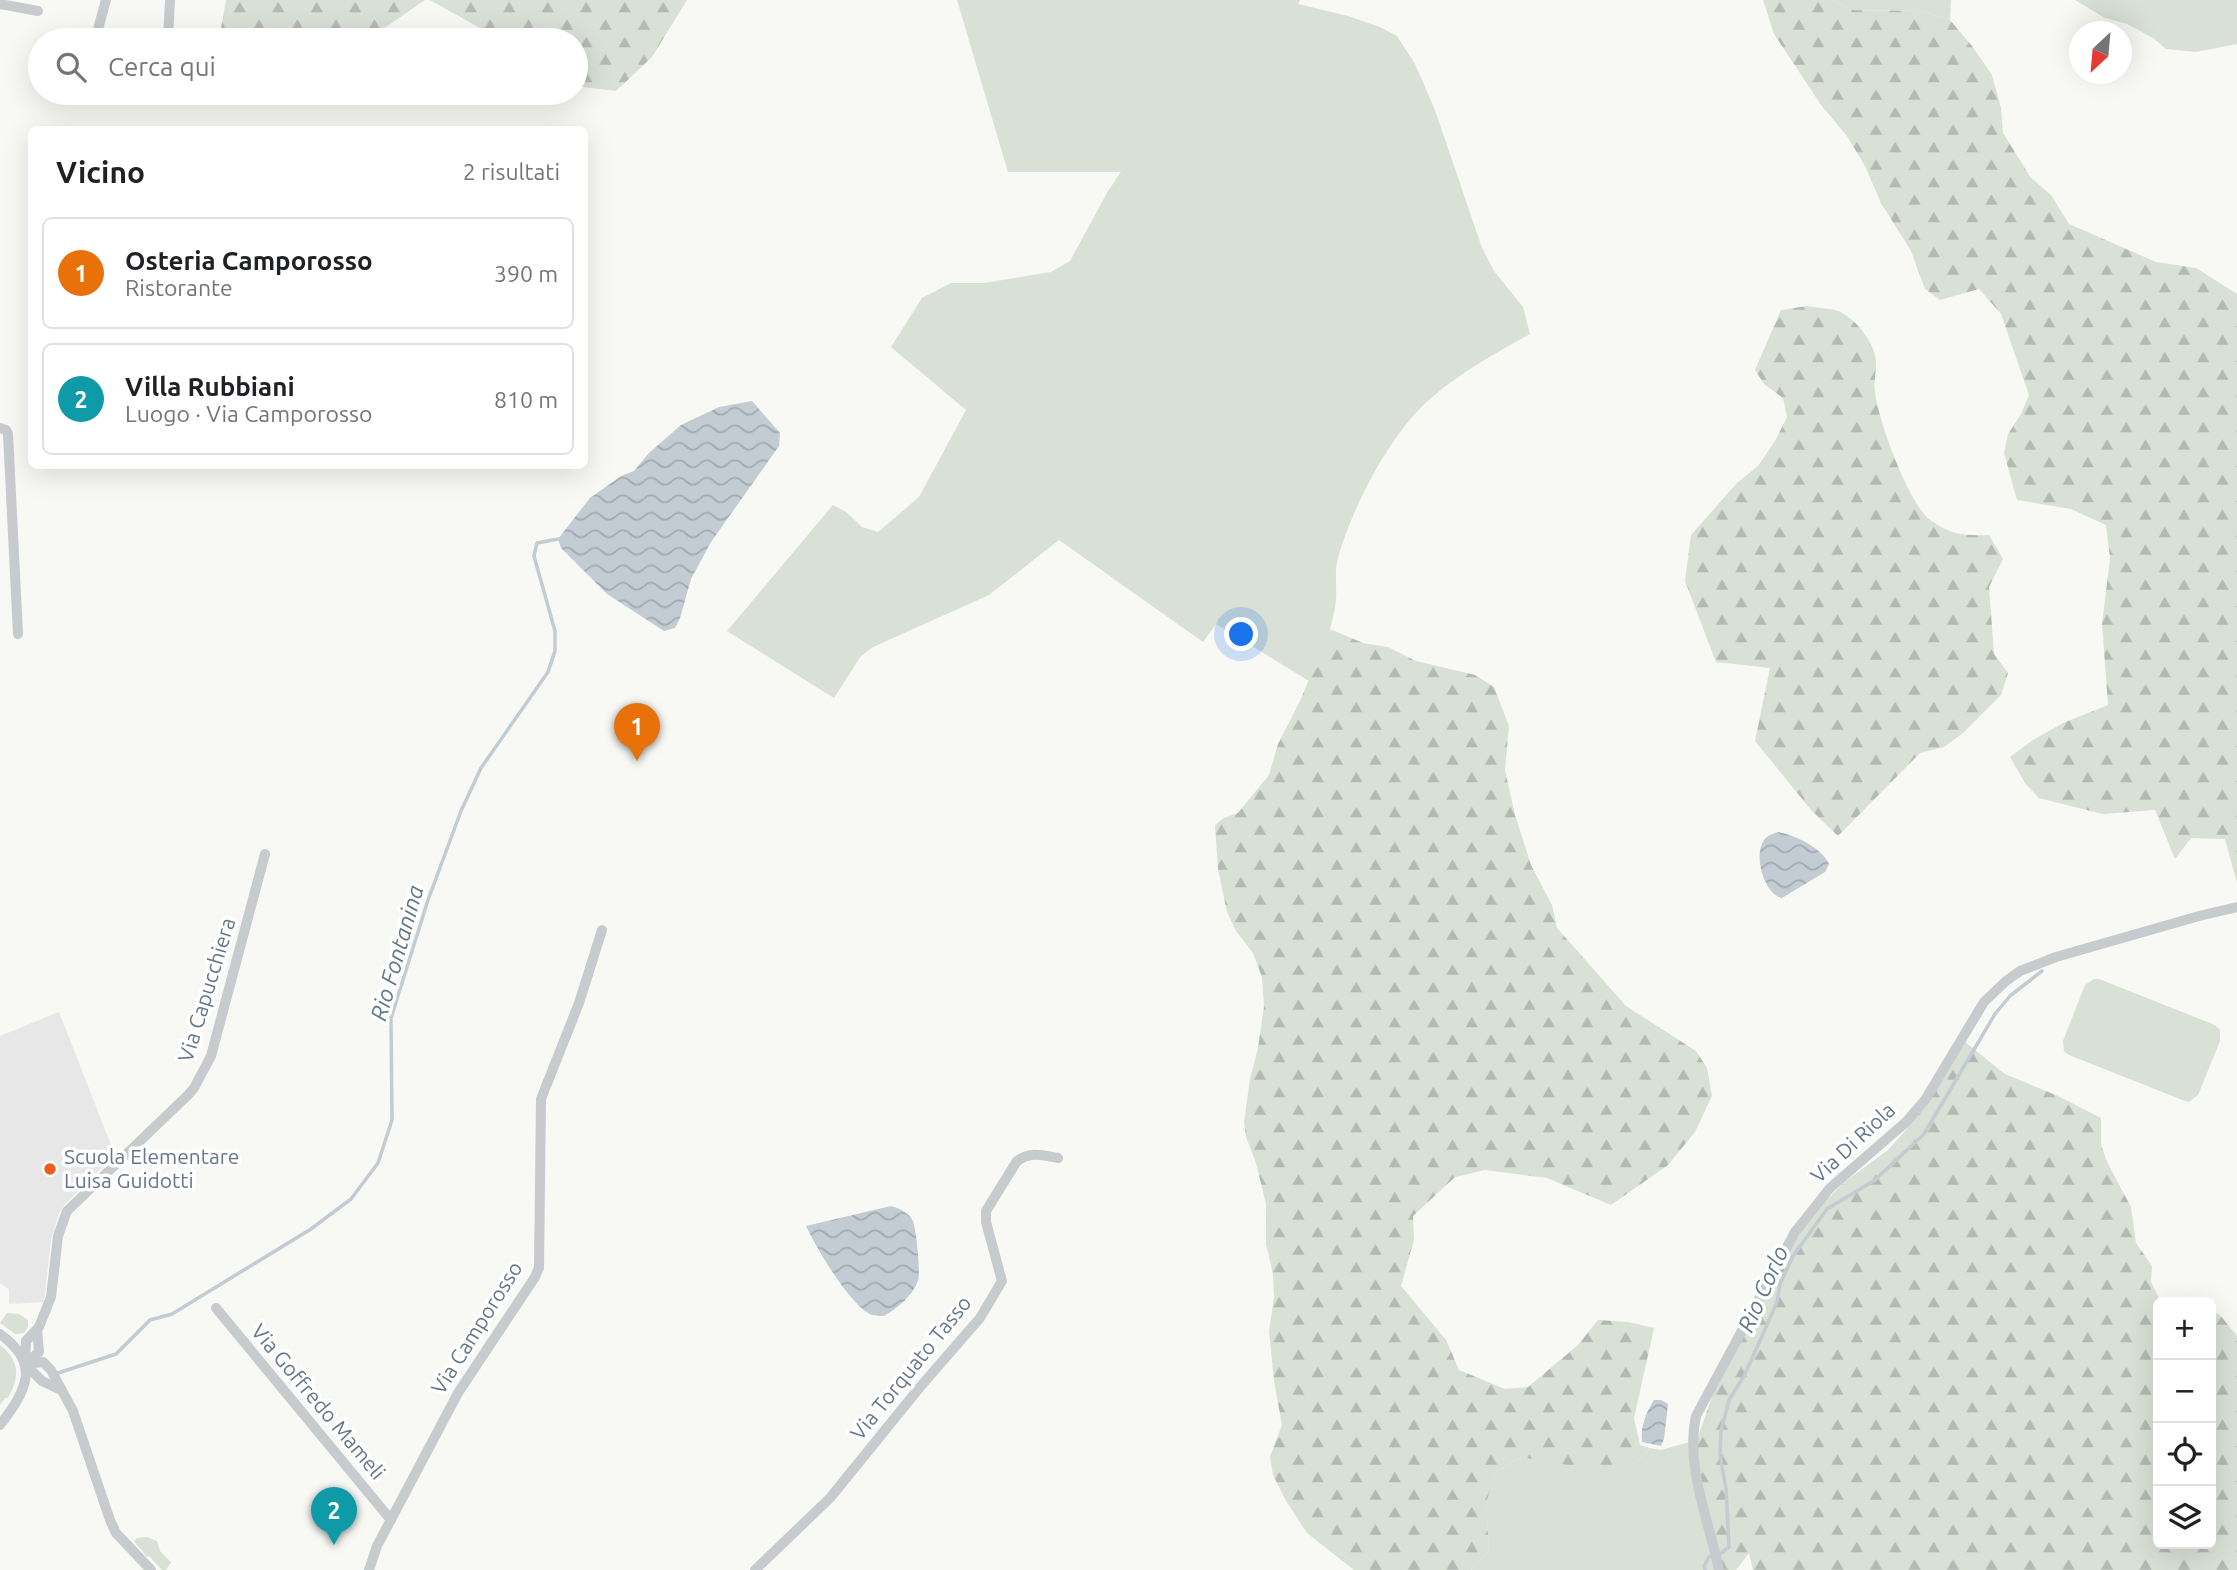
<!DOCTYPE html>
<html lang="it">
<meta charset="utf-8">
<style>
body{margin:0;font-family:Ubuntu,sans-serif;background:#f6f6f6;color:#202124}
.controls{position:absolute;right:21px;bottom:21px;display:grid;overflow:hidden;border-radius:10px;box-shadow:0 7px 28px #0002}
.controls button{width:63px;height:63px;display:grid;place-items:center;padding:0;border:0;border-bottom:2px solid #e0e0e0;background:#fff;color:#202124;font:35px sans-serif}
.compass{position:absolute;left:2069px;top:21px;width:63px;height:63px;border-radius:50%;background:#fff;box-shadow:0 7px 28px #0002;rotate:206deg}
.you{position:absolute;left:1242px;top:635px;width:24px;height:24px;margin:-18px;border:5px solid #fff;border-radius:50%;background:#1a73e8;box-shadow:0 0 0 10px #1a73e833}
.badge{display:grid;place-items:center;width:46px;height:46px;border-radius:50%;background:#2563eb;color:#fff;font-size:23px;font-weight:700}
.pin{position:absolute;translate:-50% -58px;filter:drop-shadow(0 2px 4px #0008)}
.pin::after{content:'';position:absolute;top:37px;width:24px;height:21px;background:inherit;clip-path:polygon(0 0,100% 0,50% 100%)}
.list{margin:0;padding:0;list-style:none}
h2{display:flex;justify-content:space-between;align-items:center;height:91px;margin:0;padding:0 28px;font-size:30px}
h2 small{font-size:23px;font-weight:400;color:#757577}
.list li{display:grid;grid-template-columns:46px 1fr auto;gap:21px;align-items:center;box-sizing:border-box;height:112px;margin:0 14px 14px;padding:0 14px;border:2px solid #e0e0e0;border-radius:10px}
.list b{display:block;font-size:26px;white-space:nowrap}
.list p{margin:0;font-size:23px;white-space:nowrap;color:#757577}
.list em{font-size:23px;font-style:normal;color:#757577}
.icon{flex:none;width:38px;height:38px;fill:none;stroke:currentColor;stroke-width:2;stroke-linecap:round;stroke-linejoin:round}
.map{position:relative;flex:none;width:2237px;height:1570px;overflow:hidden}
.search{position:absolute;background:#fff;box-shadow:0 7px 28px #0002;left:28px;top:28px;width:560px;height:77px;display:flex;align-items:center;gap:18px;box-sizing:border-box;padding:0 24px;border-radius:38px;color:#757577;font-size:26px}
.panel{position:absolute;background:#fff;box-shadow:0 7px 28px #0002;left:28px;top:126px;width:560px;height:343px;border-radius:10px}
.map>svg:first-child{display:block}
.built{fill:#e6e7e6}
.green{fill:#d9e0d5}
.forest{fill:url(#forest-firs)}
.water{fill:url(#water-waves)}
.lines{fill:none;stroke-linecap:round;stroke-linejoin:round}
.stream{stroke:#c2ccd2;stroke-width:3.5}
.minor{stroke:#c7cbce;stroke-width:10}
.poi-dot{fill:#f15b1c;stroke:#fff;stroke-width:2.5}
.labels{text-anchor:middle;stroke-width:7;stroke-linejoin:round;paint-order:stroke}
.street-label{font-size:21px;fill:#647688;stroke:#fff}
.poi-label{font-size:21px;fill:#647688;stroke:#fff;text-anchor:start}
.water-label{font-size:23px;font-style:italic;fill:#607884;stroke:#fff}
</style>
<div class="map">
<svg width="2237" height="1570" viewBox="0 0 2237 1570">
<defs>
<pattern id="forest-firs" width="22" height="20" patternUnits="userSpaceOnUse" patternTransform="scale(1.75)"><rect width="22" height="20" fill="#d9e0d5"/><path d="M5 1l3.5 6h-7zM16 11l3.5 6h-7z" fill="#b4bab3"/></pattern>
<pattern id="water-waves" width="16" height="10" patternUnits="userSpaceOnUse" patternTransform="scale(1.75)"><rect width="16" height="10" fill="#c2ccd2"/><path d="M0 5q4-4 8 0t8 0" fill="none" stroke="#a1aab0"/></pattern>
</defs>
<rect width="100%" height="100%" fill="#f8f8f5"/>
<!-- built -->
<polygon class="built" points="59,1012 115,1155 65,1204 59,1213 51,1239 44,1302 9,1304 9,1289 0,1283 0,1036"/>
<!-- green -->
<g class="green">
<path d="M957,0h343l-2,4 50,12 32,11 17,9 18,28 20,46 47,138 12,23 29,36 7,27c-34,19 -69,38 -99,64 -40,34 -79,109 -93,160 -4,13 -1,28 -2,42 -3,29 -16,55 -27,81l-93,-57 -13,18 -144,-102 -70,55 -116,52 -12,9 -27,42 -107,-67 106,-126 13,7 16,15 16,5 41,-35 47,-87 -75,-63 31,-49 29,-15h33l67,-11 19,-11 38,-70 13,-19h-113z"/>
<polygon points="1833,0 1951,0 1950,20 1921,11 1850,10"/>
<polygon points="2075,0 2237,0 2237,44 2196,52 2166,49 2153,38 2127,24 2105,18"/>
<polygon points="2094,979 2099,979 2215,1025 2220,1030 2220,1041 2198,1095 2189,1102 2185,1101 2069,1055 2064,1051 2063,1041 2085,985"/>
<polygon points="7,1313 19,1314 28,1320 28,1327 24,1333 15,1334 0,1323"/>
<path d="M0,1345c20,16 20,32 8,53h-3l-5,7z"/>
<polygon points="1697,1440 1717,1570 1471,1570 1489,1551 1486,1503 1497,1471 1521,1457 1631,1469 1650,1448 1661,1450"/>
<polygon points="147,1537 157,1541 160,1551 171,1562 166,1570 162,1570 149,1556 147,1557 134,1541 137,1538"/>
</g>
<!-- forest -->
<g class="forest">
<polygon points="226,0 425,0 370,38 359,40 219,40"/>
<polygon points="430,0 687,0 652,57 616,91 576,86 576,40 498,40 487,32"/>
<polygon points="1763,0 1833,0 1850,10 1921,11 1950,20 1972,46 1992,75 2001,108 2003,133 2031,178 2051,195 2069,224 2156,262 2196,268 2237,294 2237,883 2225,839 2191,838 2175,859 2155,810 2103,814 2039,798 2025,783 2010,757 2033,740 2063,723 2108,705 2102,624 2110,558 2106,525 2071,509 2017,500 2004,453 2008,434 2021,414 2029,395 2001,314 1979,289 1940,300 1925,289 1911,251 1881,203 1865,166 1847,136 1821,105 1774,34"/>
<path d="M1807,306c10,2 22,2 31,5 16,6 33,28 37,44 3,13 -2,25 0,37 3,28 33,110 54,127 21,16 36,17 60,16l14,24 -14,28 5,67 14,19 -7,22 -38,38 -19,14 -24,6 -82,83 -27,-26 -56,-69 15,-73 -54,-6 -31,-81 6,-46 46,-52 21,-17 17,-25 12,-24 -4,-19 -19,-14 -9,-14 26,-60z"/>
<polygon points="1330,629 1363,643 1388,647 1416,661 1475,675 1494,687 1509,726 1505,770 1515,815 1531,865 1552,905 1557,928 1626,1006 1696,1051 1707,1068 1712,1096 1695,1132 1668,1165 1611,1205 1547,1178 1485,1170 1455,1177 1413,1216 1414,1240 1401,1286 1446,1340 1459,1370 1505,1389 1528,1387 1578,1345 1598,1320 1628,1322 1654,1328 1634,1418 1640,1445 1650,1448 1631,1469 1597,1470 1521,1457 1497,1471 1486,1503 1489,1551 1471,1570 1354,1570 1307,1533 1286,1501 1273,1475 1270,1457 1282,1425 1274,1381 1269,1331 1274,1298 1273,1274 1266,1244 1266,1204 1256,1163 1246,1137 1244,1122 1250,1079 1258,1048 1264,1006 1262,977 1253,953 1236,931 1227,912 1218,869 1215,825 1224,818 1238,813 1269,775 1278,744 1300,701"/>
<polygon points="1960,1038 2005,1074 2058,1096 2101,1118 2101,1145 2108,1164 2131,1207 2136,1243 2152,1266 2151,1282 2160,1300 2168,1302 2158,1302 2158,1544 2211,1544 2211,1311 2220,1315 2237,1336 2237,1570 1753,1570 1749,1553 1736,1570 1717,1570 1705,1514 1697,1440 1715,1388 1775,1268 1817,1209 1846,1181 1888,1150 1905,1131"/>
</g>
<!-- water -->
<g class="water">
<polygon points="752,401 780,433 779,446 711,542 691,579 680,618 675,628 664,631 607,594 561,548 558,539 590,498 621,476 634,471 649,453 681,425 719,407"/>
<path d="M1778,832c17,3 44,16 51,32l-4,8 -43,26c-18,-4 -29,-43 -18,-58 4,-5 8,-6 14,-8z"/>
<path d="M891,1206c8,2 18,7 22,15 3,8 8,52 5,60 -6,15 -20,27 -34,35 -5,0 -12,0 -16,-3 -21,-13 -51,-64 -62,-87z"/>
<path d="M1654,1400h7l7,4 -4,35 -3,7 -19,-4c-2,-14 4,-30 12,-42z"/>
</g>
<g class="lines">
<!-- stream -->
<g class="stream">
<polyline points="58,1373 116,1354 150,1320 172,1314 311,1229 351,1199 378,1163 392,1120 391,1018 428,900 461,811 481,768 548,672 555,651 555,631 534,556 537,543 558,539"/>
<polyline points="1705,1570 1704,1566 1709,1557 1721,1553 1729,1547 1726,1488 1720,1455 1721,1431 1729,1400 1744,1376 1763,1334 1777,1302 1780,1284 1793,1256 1827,1209 1875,1180 1924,1134 1995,1014 2010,996 2042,971"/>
</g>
<!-- minor -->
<g class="minor">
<polyline points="0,4 38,11"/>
<polyline points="95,40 106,0"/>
<polyline points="168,40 170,0"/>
<polyline points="0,428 6,430 8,434 18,634"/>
<polyline points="216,1308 391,1520"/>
<polyline points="37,1330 39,1352 25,1364 26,1341 39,1327 51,1297 58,1236 67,1211 188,1095 194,1088 211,1056 265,854"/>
<path d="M0,1334c42,30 26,57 0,91"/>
<polyline points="25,1364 43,1362 51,1370 73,1411 110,1520 116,1533 151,1570"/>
<polyline points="25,1364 42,1381 61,1390"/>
<polyline points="369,1570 377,1546 458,1393 535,1277 539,1268 541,1099 579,1003 602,930"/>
<path d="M755,1570l75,-72 90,-111 60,-69 22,-37 -16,-59v-11l31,-50c14,-10 25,-6 41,-3"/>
<path d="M1719,1570c-10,-49 -34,-104 -23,-154l99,-184 35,-44 76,-66 19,-22 59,-98 22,-21 14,-10 36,-14 143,-41 38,-9"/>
</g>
</g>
<!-- markers -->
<circle class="poi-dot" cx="50" cy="1169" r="7"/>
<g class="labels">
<!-- street labels -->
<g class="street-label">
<text transform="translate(207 990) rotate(-73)" y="7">Via Capucchiera</text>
<text transform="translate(1853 1143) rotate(-43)" y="7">Via Di Riola</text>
<text transform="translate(477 1328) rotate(-58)" y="7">Via Camporosso</text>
<text transform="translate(911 1368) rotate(-51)" y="7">Via Torquato Tasso</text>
<text transform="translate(318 1402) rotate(50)" y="7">Via Goffredo Mameli</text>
</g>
<!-- poi labels -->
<g class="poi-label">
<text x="64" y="1164">Scuola Elementare<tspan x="64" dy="24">Luisa Guidotti</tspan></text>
</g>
<!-- water labels -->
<g class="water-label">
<text transform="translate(397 953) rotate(-74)" y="8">Rio Fontanina</text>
<text transform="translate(1763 1289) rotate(-66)" y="8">Rio Corlo</text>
</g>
</g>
</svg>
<div class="controls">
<button>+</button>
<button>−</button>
<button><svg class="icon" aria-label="locate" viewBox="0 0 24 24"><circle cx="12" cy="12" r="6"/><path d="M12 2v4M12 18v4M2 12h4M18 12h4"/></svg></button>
<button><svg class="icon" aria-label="layers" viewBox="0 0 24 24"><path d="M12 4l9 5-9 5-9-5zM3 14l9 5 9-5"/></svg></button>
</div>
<svg class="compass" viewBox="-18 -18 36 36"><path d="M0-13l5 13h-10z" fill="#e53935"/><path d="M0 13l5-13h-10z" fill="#757577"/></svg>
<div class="you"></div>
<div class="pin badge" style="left:637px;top:761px;background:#e8710a">1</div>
<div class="pin badge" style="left:334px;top:1545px;background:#0f9aa8">2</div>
<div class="search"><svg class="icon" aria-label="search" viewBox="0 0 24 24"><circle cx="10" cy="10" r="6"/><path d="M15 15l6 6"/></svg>Cerca qui</div>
<section class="panel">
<h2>Vicino<small>2 risultati</small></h2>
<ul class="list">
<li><span class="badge" style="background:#e8710a">1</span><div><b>Osteria Camporosso</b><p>Ristorante</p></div><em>390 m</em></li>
<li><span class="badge" style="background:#0f9aa8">2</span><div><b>Villa Rubbiani</b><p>Luogo · Via Camporosso</p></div><em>810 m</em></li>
</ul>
</section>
</div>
